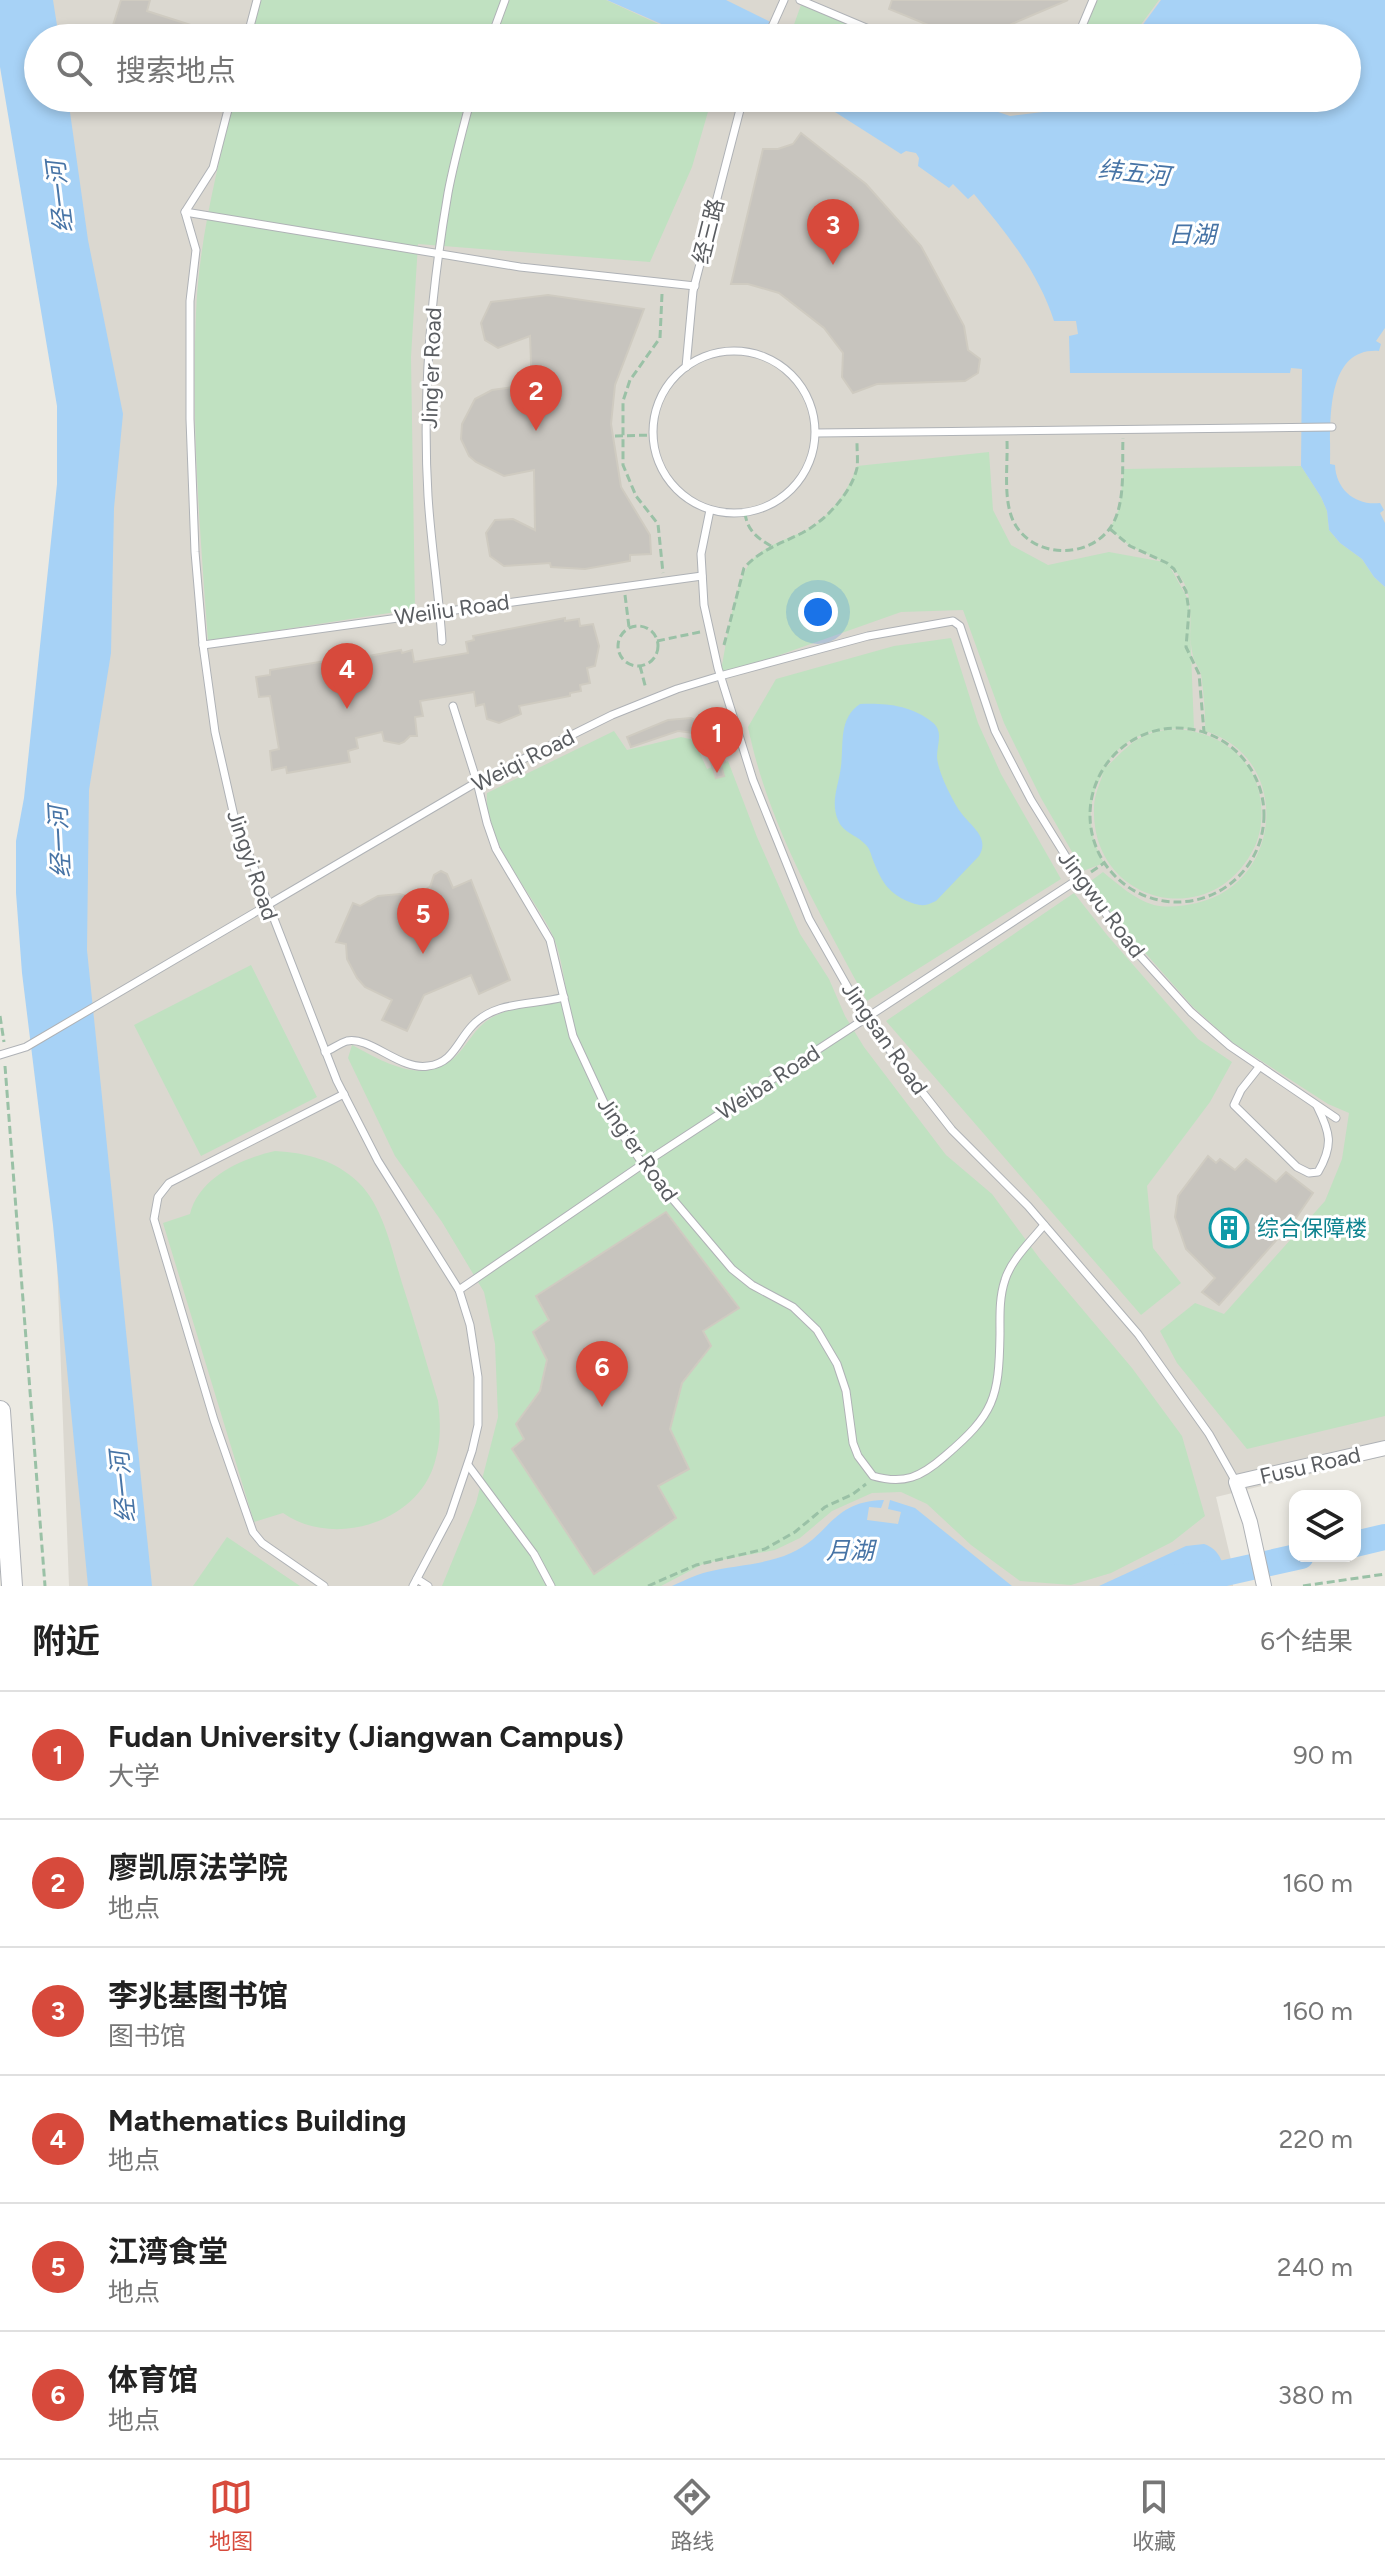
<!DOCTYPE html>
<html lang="zh">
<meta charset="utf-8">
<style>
body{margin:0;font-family:Figtree,"Noto Sans SC",sans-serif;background:#f6f6f6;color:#222}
.controls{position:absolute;right:24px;bottom:24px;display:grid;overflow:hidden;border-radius:16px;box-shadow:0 4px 12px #0003}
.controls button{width:72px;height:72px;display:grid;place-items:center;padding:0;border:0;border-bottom:2px solid #e0e0e0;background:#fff;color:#222;font:40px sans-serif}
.you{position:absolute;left:818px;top:612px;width:28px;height:28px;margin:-20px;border:6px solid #fff;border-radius:50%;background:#1a73e8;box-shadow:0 0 0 12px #1a73e833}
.badge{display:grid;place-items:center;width:52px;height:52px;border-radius:50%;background:#d74a3c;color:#fff;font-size:26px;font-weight:700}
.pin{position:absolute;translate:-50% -66px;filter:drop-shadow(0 2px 4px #0008)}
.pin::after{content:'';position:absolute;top:42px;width:28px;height:24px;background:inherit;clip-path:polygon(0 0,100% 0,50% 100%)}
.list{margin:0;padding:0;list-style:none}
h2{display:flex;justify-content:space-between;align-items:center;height:104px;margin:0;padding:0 32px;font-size:34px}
h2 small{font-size:26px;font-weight:400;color:#767676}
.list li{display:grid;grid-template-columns:52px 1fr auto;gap:24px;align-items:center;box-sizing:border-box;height:128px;padding:0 32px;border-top:2px solid #e0e0e0}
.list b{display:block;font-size:30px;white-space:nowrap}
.list p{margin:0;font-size:26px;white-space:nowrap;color:#767676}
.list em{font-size:26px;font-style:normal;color:#767676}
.icon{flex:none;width:44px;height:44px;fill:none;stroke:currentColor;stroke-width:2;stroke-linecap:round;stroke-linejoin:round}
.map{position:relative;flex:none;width:1385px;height:1586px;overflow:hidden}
.search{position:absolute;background:#fff;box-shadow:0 4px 12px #0003;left:24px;right:24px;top:24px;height:88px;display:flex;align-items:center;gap:20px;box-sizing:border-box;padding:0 28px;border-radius:44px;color:#767676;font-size:30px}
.sheet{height:872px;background:#fff}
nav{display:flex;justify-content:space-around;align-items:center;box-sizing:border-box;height:112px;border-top:2px solid #e0e0e0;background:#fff;font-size:22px;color:#767676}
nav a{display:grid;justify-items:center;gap:4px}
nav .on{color:#d74a3c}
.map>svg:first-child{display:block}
.education{fill:#dbd8d0;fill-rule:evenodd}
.green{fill:#c0e1c1}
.water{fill:#a7d2f6}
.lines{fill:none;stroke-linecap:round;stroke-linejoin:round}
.river{stroke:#a7d2f6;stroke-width:26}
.building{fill:#c7c4be;stroke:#cfcbc1;stroke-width:2}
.service-casing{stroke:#afb2b6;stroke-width:9}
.minor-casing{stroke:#afb2b6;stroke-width:16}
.secondary-casing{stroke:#aeb1b6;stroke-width:22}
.path{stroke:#9ac1a6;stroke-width:3;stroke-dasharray:8 4;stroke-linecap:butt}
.service{stroke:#fff;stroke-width:7}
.minor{stroke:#fff;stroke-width:14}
.secondary{stroke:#fff;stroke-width:20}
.labels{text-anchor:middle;stroke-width:6;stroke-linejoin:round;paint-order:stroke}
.street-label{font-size:22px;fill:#5a5d61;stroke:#fff}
.culture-label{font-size:22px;fill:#0d838f;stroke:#fff;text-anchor:start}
.water-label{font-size:24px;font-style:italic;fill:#4774a6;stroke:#fff}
</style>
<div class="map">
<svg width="1385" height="1586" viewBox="0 0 1385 1586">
<rect width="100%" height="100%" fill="#ebe9e2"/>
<!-- education -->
<path class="education" d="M23,0h1362v1456l-169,41 16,67 1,22h-1164l-26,-707 33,-468zM38,38h1309v60h-1309z"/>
<!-- green -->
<g class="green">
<polygon points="260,0 606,0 689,38 250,38"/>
<polygon points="1093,0 1159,0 1131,38 1077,38"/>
<polygon points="801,5 882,38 807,38 792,30"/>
<path d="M235,98h477l-20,69 -42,95 -232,-18 -7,113 4,252 -207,32c-8,-109 -17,-219 -12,-328 3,-73 21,-145 39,-215z"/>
<path d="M958,98h113c-50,22 -64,15 -113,0z"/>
<path d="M989,452l4,58 18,35 37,20 61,-13 55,10 -34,-16 -20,-17 9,-20 5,-40 177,-3 20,31 6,14 2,19 11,13 22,16 12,18 11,10v829l-138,33 -70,-86 -17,-32 35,-28 29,11 101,-113 17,-42 7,-46 -21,-9 -96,-62 -39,-35 -76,-86 -29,-38 15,-11c16,13 31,27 51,33 14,3 30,1 43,-2 87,-20 95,-146 8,-172 1,-14 -2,-44 -4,-57 -2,-7 -7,-12 -8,-18 -8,-31 8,-67 -23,-89l19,34 5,128c-35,-3 -72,5 -89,39 12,-10 21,-23 37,-31 38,-19 92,0 111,38 10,21 12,49 2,71 -41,88 -164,59 -161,-38 0,-13 6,-24 9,-35 -17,29 -16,61 1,90l-21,8 -42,-73 -37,-75 -41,-113 -62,2 -181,64c6,-28 14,-99 34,-118 18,-18 46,-21 65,-36 17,-15 31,-35 38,-56z"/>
<path d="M951,638l27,85 23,51 60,105 -194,122c-47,-87 -99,-176 -119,-274l28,-48 118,-33z"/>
<path d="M614,731l13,19 54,-13 13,3 13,29 21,-8 29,76 43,97 29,45 16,37 19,31 82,108 46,39 48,65 92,109 50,68 23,80 -33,26 -61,31 -40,12 -51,-4 -49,-36 -44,-41 -26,-12 -29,1 -40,18 -32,27 -25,12 -70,13 -44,23h-219l34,-83 22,-86 -3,-73 -11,-52 -42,-70 -47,-66 -47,-98 4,-13c30,16 70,41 102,13 14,-13 20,-30 37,-40 19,-12 54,-13 77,-19 -4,-20 -7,-43 -14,-61 -19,-43 -71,-96 -67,-145z"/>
<polygon points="1074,893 1107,935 1198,1039 1232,1062 1210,1102 1147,1186 1153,1248 1181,1283 1141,1315 886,1021"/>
<polygon points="251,965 317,1097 201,1156 134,1025"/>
<path d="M275,1151c33,2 60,9 84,32 25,25 33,68 43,100 13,39 24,79 36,118 3,23 3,44 -5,67 -21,57 -102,79 -150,45l-29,9 -91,-299 27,-9c9,-37 53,-56 85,-63z"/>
<polygon points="227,1537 300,1586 193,1586"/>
</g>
<!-- water -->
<g class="water">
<polygon points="0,0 53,0 59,38 38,38 38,98 68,98 88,240 123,414 114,508 111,653 89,790 87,950 152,1586 88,1586 53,1225 22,973 16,893 16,841 24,798 57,484 57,406 0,67"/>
<polygon points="607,0 726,0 803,38 693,38"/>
<path d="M1161,0h224v328l-9,13 5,3 -2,7c-56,-4 -48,77 -49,113l5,1c1,25 21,41 45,38l4,7 -4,3 5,10v64l-11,-10 -12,-18 -22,-16 -11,-13 -2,-19 -6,-14 -20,-31 1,-97 -11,-1 -1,5h-220l-1,-37 9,-2 -2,-13h-22c-16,-50 -48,-88 -80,-127l-6,5 -15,-15 -4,4 -31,-22 1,-8 -3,-5 -10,-2 -5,3 -88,-56h144l53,18 33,-4 32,-14h272v-60h-214z"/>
<path d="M860,704c25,-1 51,1 72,18 12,9 5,22 5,35 1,11 7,25 12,35 4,8 8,16 13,22 10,13 28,24 17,42l-43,45c-12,6 -17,5 -29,0 -20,-9 -26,-21 -34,-41 -2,-5 -3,-12 -8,-16 -8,-9 -22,-11 -27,-24 -8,-19 1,-35 3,-54 3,-22 -3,-47 19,-62z"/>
<path d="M884,1500l-3,8 -12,-1 -2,13 31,4 3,-12 -13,-3 2,-9 25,8 97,78h-340c11,-5 23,-11 35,-14 27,-7 58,-7 84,-19 38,-16 40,-52 93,-53z"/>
<path d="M1204,1544c16,5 22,22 19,37l-24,5h-100l87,-40z"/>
</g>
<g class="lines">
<!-- river -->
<g class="river">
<polyline points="1355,1544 1385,1537"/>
<polyline points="1152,1586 1172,1578 1225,1573 1301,1556"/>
</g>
</g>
<!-- building -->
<g class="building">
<polygon points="121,0 150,0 147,11 200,28 197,38 109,38"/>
<polygon points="892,0 1068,0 979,38 960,38 889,9"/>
<polygon points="801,133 866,184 921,246 964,326 968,350 980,359 978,373 965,381 877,384 853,393 842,377 843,353 824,328 779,293 748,284 731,284 763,149 778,149 793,144"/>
<polygon points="548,295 644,309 615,385 611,424 621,487 650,535 651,554 630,555 630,561 585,569 551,567 550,563 504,566 490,556 486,533 495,520 513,519 535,530 534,470 504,476 476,462 469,456 461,439 462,424 475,399 492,390 513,387 532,390 530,336 498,348 485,340 481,323 491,302"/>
<polygon points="565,618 565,621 579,619 580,626 593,624 599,646 595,666 587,668 590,683 580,685 581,691 570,693 570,696 519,706 521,714 499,723 487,719 484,704 476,706 474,692 420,701 423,716 415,717 417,736 410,736 404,742 399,744 384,741 382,732 356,738 358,748 348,751 350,762 287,773 286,767 272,770 270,751 279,749 270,696 259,697 256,677 270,675 270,670 332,660 332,663 401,650 402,653 412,650 414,662 468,653 466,642 474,640 473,636"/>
<polygon points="705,717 725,762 721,765 724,776 716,778 705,744 694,733 678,731 631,747 627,737 668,720 691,718 699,722 698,719"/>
<polygon points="441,871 447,874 453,888 471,880 510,980 479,994 471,975 424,995 407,1031 382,1020 392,1000 365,987 357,978 347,959 346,944 336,942 353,903 360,906 378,896 400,894 409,897 430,887 434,875"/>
<polygon points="1208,1156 1216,1163 1220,1159 1235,1170 1246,1159 1276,1182 1286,1172 1313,1193 1296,1218 1290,1215 1277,1233 1280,1236 1219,1305 1202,1292 1215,1278 1186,1249 1175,1217 1178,1196"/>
<polygon points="666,1212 739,1308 703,1331 711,1346 682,1383 670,1429 689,1469 658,1486 676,1518 594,1574 512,1449 524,1439 516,1424 540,1391 547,1360 533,1332 549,1320 536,1296"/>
</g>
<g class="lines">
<!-- service casing -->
<g class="service-casing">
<g id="service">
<polyline points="800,0 890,38"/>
<polyline points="247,38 257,0"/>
<polyline points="491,38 505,0"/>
<polyline points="767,38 784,0"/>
<polyline points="1077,38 1093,0"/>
<polyline points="231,98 213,168 185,212 196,250 190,301 190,419 195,552 203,645 215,732 234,816 337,1081 378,1161 459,1290 470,1325 478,1377 478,1425 472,1451 450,1516 413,1586"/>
<polyline points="185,212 520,267 695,286"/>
<circle cx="734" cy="432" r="81"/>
<polyline points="686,367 693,291 743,98"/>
<polyline points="816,433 1332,427"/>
<polyline points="710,510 701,554 704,605 718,668 753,780 809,919 860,1009 894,1056 952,1130 1028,1206 1138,1334 1209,1434 1236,1482"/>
<path d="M442,641c-3,-48 -11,-96 -14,-145 -6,-101 3,-204 20,-303 6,-32 15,-64 23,-95"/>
<polyline points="203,645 702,576"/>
<path d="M453,706l24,76 10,41 9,26 54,91 23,96 39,84 31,44 89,105 20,16 41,22 24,23 20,34 9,27 7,52 5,13 15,20c31,9 48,1 72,-20 49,-42 54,-57 55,-122 0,-18 -1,-36 5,-54 6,-20 26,-39 39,-55"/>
<path d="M325,1052c7,-3 15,-9 22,-11 23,-5 54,30 81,25 25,-3 29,-24 44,-40 24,-26 60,-20 92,-29"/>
<polyline points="0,1055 26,1047 477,782 612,715 677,689 720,676 868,636 953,621 960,626 995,731 1031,800 1070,863 1121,935 1191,1012 1230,1046 1336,1118"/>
<path d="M1260,1066l-19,24 -7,15 63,62 12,6 9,-1c16,-27 12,-40 -1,-66"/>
<polyline points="459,1290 643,1164 1080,878"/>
<polyline points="468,1465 534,1554 551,1586"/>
<polyline points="417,1579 428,1586"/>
<polyline points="324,1586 262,1543 253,1532 214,1420 154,1219 158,1197 169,1183 344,1094"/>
</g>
</g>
<!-- minor casing -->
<g class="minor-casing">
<polyline id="minor" points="1264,1586 1250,1522 1236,1482 1385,1448"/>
</g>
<!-- secondary casing -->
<g class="secondary-casing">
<polyline id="secondary" points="0,1411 12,1586"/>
</g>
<!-- path -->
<g class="path">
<polyline points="662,294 660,338 630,380 623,401 623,465 636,496 658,524 663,573"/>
<polyline points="615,436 653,435"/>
<path d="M1007,441c1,26 -5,63 9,85 23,36 84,32 100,-9 9,-23 6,-54 7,-79"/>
<path d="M745,513c2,17 12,25 26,33"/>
<polyline points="1110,529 1130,546 1167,563 1174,569 1186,591 1189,611 1186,647 1199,674 1204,732"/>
<polyline points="625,595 629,627"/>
<circle cx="638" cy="646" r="20"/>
<polyline points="657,641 700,632"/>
<path d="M724,645l20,-77c16,-18 36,-24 58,-35 23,-12 49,-39 55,-65 1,-8 0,-17 0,-25"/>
<polyline points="640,666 646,689"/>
<circle cx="1177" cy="815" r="87"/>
<polyline points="1091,872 1104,863"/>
<polyline points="0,1016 4,1042"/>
<polyline points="5,1066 45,1586"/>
<polyline points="648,1586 696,1565 765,1549 795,1532 825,1507 853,1494 866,1484"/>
<polyline points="1303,1586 1385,1574"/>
</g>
<!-- service -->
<use href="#service" class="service"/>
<!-- minor -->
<use href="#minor" class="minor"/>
<!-- secondary -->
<use href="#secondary" class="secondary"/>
</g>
<!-- icons -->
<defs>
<g id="building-ring" transform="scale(2)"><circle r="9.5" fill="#fff" stroke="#0f9aa8" stroke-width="1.5"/><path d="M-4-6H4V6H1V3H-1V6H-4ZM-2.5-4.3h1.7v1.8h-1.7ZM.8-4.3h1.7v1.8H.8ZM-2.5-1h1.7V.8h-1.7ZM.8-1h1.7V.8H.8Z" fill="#0f9aa8"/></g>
</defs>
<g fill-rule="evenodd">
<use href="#building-ring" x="1229" y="1228"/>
</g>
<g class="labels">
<!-- street labels -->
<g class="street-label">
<text transform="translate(708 231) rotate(-76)" y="8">经三路</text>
<text transform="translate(431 368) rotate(-88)" y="8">Jing'er Road</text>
<text transform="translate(452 609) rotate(-8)" y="8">Weiliu Road</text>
<text transform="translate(523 760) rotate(-27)" y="8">Weiqi Road</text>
<text transform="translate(253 865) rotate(71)" y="8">Jingyi Road</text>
<text transform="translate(1102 904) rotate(53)" y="8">Jingwu Road</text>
<text transform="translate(885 1038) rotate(55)" y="8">Jingsan Road</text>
<text transform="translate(768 1082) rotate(-33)" y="8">Weiba Road</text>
<text transform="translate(638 1149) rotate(55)" y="8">Jing'er Road</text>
<text transform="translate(1310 1465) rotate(-13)" y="8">Fusu Road</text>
</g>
<!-- culture labels -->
<g class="culture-label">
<text x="1257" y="1236">综合保障楼</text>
</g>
<!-- water labels -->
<g class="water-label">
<text transform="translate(1134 173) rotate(6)" y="8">纬五河</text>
<text transform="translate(60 197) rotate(-97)" y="8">经一河</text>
<text x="1192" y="243">日湖</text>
<text transform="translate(60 842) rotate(-93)" y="8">经一河</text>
<text transform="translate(123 1487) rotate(-96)" y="8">经一河</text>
<text x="850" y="1559">月湖</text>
</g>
</g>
</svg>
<div class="controls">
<button><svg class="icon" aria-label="layers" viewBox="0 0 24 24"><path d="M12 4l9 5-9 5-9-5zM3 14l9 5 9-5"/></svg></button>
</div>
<div class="you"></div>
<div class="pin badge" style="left:717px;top:773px">1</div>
<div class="pin badge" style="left:536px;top:431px">2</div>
<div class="pin badge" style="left:833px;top:265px">3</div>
<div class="pin badge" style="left:347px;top:709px">4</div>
<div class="pin badge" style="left:423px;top:954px">5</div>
<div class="pin badge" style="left:602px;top:1407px">6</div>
<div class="search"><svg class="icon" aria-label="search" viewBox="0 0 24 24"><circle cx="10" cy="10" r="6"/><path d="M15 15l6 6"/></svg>搜索地点</div>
</div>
<section class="sheet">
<h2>附近<small>6个结果</small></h2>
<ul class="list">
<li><span class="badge">1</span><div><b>Fudan University (Jiangwan Campus)</b><p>大学</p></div><em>90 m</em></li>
<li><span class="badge">2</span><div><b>廖凯原法学院</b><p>地点</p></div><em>160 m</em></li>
<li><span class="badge">3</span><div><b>李兆基图书馆</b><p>图书馆</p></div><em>160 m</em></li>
<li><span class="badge">4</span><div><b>Mathematics Building</b><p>地点</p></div><em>220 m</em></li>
<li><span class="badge">5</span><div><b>江湾食堂</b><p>地点</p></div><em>240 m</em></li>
<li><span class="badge">6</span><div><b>体育馆</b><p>地点</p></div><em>380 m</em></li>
</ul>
</section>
<nav>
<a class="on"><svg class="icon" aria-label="map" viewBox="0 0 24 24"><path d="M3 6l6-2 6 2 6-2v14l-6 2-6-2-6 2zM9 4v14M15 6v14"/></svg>地图</a>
<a><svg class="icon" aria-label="directions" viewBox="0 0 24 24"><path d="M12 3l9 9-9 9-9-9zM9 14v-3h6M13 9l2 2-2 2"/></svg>路线</a>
<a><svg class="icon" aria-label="saved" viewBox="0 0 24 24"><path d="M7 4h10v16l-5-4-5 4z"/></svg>收藏</a>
</nav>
